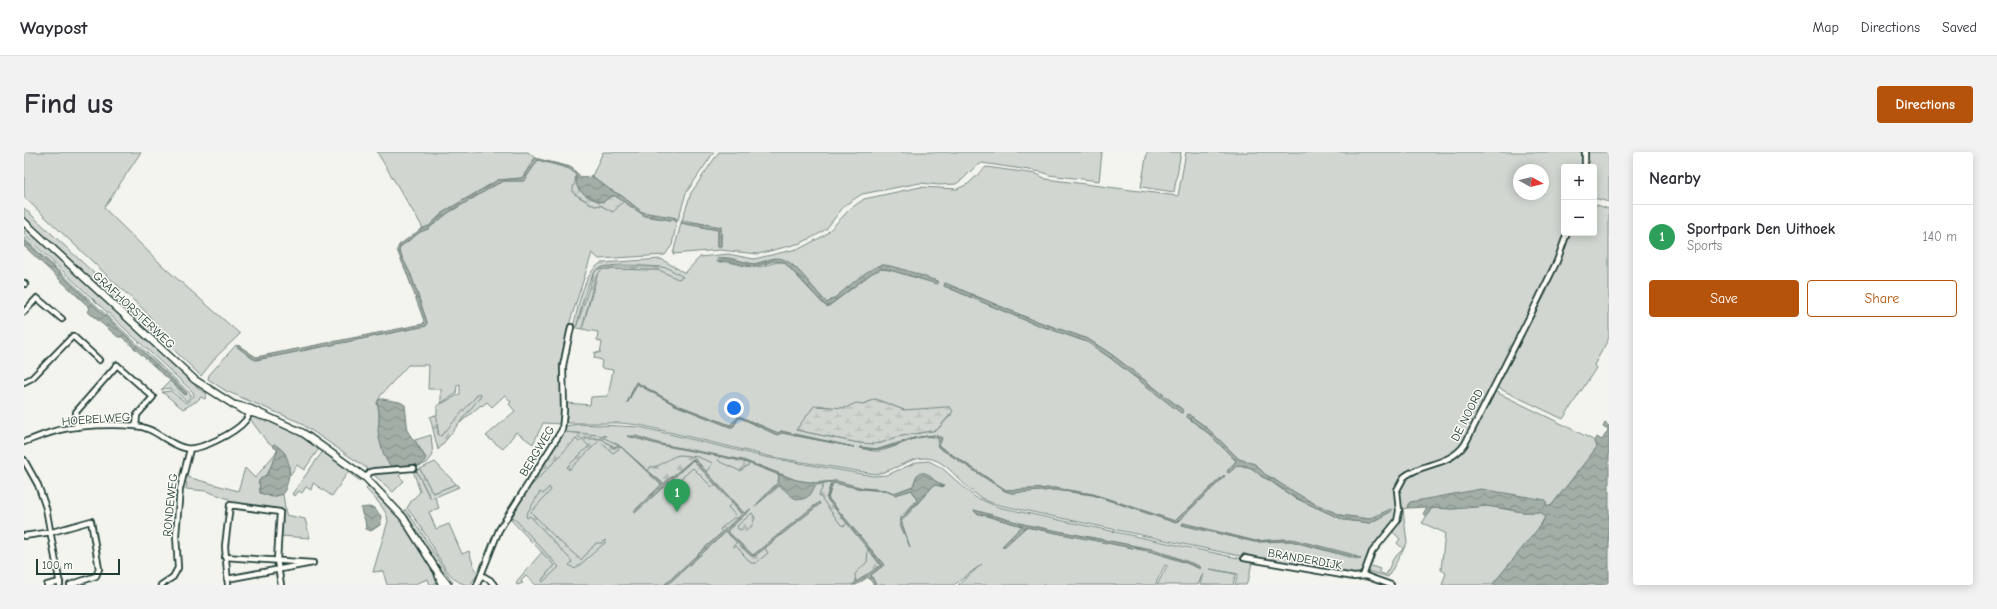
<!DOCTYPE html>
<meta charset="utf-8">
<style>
body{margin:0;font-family:"Comic Neue",sans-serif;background:#f2f2f3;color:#2b2b33}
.controls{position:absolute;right:12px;top:12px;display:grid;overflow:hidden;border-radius:4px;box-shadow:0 2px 10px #0003}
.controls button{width:36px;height:36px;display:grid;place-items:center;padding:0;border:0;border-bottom:1px solid #e1e1e2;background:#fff;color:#2b2b33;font:20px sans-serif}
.compass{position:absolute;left:1489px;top:12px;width:36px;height:36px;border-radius:50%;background:#fff;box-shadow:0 2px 10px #0003;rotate:98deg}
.scale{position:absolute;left:12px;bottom:10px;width:84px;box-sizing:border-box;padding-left:4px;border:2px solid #1f3d34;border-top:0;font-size:11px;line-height:14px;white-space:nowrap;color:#1f3d34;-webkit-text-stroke:3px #fdfcf7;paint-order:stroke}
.you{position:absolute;left:710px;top:256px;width:14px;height:14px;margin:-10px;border:3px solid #fff;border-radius:50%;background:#1a73e8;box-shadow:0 0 0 6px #1a73e833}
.badge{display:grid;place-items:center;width:26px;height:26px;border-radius:50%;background:#b45309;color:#fff;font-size:13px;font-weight:700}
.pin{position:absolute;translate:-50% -33px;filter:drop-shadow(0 1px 2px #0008)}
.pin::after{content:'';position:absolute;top:21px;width:14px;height:12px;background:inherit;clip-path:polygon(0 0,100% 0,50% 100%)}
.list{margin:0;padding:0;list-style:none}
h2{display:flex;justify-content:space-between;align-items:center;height:52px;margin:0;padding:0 16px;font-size:17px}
h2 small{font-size:13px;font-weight:400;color:#7c7c81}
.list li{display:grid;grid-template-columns:26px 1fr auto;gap:12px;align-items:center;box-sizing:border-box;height:64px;padding:0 16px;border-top:1px solid #e1e1e2}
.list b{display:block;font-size:15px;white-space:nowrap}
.list p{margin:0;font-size:13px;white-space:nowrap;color:#7c7c81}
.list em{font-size:13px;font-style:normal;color:#7c7c81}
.actions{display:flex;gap:8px;padding:12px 16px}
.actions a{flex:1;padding:9px 0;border:1px solid #b45309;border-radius:4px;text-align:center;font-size:14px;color:#b45309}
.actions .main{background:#b45309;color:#fff}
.map{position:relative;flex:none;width:1585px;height:433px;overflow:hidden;border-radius:4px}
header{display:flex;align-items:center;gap:24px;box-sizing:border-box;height:56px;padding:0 20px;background:#fff;border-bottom:1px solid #e1e1e2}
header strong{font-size:19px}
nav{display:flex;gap:22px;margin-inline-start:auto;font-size:14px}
.intro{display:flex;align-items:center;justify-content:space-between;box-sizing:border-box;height:96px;padding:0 24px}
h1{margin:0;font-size:28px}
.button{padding:10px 18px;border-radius:4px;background:#b45309;color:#fff;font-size:14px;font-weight:700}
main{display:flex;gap:24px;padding:0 24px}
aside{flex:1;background:#fff;border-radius:4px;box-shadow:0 2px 10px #0003}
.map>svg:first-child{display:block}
.grass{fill:#d1d6d1;stroke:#788a82;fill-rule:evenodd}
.forest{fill:url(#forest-firs);stroke:#788a82}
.wetland{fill:url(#wetland-marsh);stroke:#788a82}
.water{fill:url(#water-waves);stroke:#6e8179}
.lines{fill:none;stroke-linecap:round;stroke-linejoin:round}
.minor-casing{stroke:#1f3d34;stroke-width:8}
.secondary-casing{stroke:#1f3d34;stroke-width:9}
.minor{stroke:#fdfcf7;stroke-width:4.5}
.secondary{stroke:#fdfcf7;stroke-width:6}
.labels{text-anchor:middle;stroke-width:3;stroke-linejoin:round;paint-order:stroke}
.street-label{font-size:12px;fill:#1f3d34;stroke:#fdfcf7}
</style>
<header>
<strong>Waypost</strong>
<nav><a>Map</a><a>Directions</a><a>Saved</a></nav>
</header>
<div class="intro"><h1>Find us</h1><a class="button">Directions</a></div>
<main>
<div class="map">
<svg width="1585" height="433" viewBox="0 0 1585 433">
<defs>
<pattern id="forest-firs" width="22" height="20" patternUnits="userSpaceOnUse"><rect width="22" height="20" fill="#d1d6d1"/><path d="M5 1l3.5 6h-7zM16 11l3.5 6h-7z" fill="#b3b9b4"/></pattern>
<pattern id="wetland-marsh" width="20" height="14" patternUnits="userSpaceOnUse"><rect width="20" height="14" fill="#d1d6d1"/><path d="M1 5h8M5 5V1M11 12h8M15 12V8" fill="none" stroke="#b3b9b4"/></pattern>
<pattern id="water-waves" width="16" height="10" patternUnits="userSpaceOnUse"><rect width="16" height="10" fill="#a3aea7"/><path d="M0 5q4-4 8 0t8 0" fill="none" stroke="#848f89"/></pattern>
</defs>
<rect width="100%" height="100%" fill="#f4f4ef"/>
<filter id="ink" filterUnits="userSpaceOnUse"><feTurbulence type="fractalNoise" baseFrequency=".025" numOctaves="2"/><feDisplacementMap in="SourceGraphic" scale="8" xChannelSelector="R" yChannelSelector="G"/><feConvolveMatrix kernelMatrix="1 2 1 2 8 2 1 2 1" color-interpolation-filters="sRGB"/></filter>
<g filter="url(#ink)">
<!-- grass -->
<g class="grass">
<polygon points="0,0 117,0 80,56 141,116 216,182 193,204 177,224 147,195 123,161 0,45"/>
<polygon points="353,0 504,0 511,6 498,26 474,28 421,59 405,74 399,76"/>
<polygon points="579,0 690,0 662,41 654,68 618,60 598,44 585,37 568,24"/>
<polygon points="695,0 1078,0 1075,29 1025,23 1018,20 958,11 950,16 939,27 932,32 915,33 896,31 838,42 821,53 802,77 793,83 777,91 734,102 696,98 649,102 657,71 694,78 694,95 697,95 697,75 658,68 667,41"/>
<polygon points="1123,0 1157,0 1150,40 1117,35"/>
<path d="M1162,0h396l1,15h-19v66h2c-19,55 -50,104 -76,156 -11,21 -18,50 -37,65 -9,8 -38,17 -50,22 -12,14 -2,29 -8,44 -5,11 -16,20 -23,29 -5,9 -7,20 -15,26l-42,-8 -3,2 -9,-2 -5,-3 -46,-6 -8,-5 -4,3 -241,-51c-8,-2 -15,-5 -22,-10 -17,-11 -31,-37 -52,-37 -17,0 -32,14 -50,16l-103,-17 -132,-32 -20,-2h-54l1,-20 23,2 1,-8 17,-1 5,-26 -12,-2 1,-8 -8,-2 1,-6 5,1 2,-11 -5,-2 1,-8 -16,-3 16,-56 4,-4 60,1 -3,-3c-14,-1 -52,-5 -62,3 -10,7 -17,45 -21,58l-3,-1c5,-18 10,-54 28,-64l60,-4 24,14 15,-16 28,-3 26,5 47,-11 24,-13 25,-26 14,-10 56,-12 37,2 11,-5 18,-17 51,7 9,5 132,17zM1495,18h24v24h-24zM694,106h11l25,6 20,-6 19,7 34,38 56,-38 54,16 1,3 -48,-14 -9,-1 -9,4 -43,33 -5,-1 -40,-43c-11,-1 -18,5 -28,5 -13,1 -24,-7 -38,-5zM921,131l83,35 60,21 23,15 72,56 -1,3 -73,-56 -22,-15 -60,-21 -83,-35zM612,230l39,22 55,21 8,-8h3l37,16 3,-2 73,16 -72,-14 -7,1 -34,-16 -3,1 -4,7 -4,1 -55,-22 -38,-21 -9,18zM851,247l29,11 48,4 -15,16 -41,7 -15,6h-22l-63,-13 22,-25 22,4 24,-5zM1164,262l18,13 33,32 21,10 6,6 7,3 19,15 48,22 28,4 24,-8 -22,12 -26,-3 -51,-23 -45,-31 -10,-1 -11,6 9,-10 -28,-28 -21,-16zM910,283l8,3 -3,8 67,44 49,-2 38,6 82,27 50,-45 -49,47 -83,-28 -38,-5 -43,3 -7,-2 -67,-44 2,-9c-21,-7 -41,10 -61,13 -6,1 -13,-2 -19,-3l19,1 35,-11zM1159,371l72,18 29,-2 25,5 51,14v2l-69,-19 -36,1 -73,-17z"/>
<polygon points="1562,0 1585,0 1585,50 1570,46 1570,15 1563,15"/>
<polygon points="514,8 546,17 552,23 551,27 555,45 571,54 576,53 589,60 600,49 621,64 653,69 648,93 641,103 575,107 568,101 544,176 538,202 538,272 519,271 509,292 492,280 479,297 462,284 491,259 485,252 487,250 481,243 468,255 463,250 458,254 457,253 430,276 445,257 455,241 421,282 415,284 411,263 413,263 413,254 436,242 436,232 433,233 432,242 417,251 417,237 404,237 405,213 384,213 357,243 353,251 355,260 355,286 366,314 400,303 391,288 407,283 409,303 403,311 395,314 347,319 275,270 202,239 184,227 185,223 212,193 227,206 232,208 402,174 403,170 387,123 375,99 376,95 396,80 404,77 424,61 473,32 480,29 498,29"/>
<polygon points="1570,52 1585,57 1585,186 1570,213 1572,216 1539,267 1472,235 1522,141 1546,81 1570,81"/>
<polygon points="0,56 116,164 125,174 139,194 0,65"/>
<polygon points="0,74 174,234 173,236 180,240 183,240 181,247 177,245 173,249 159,257 138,240 147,239 162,251 170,244 169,240 0,83"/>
<path d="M0,86l167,156v3l-5,4c-8,-7 -14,-16 -25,-11l9,-9 15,14 2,-2 -163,-153z"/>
<path d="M1470,239l74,36 27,14 2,6 -46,59 -5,-1v-4l-138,3 -1,4 -4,1 4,34 -19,34 -21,-6 2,-6 11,4 -1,3 7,3 7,-16 10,-10 -6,-6 3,-4 -8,-8c2,-3 5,-7 6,-11 4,-14 -4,-29 7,-41 9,-10 34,-12 46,-18 20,-11 32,-49 43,-70z"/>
<path d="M226,263c25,7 47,17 68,31v4l-14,20 -7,-5 -7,10 -5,-22 -18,-11 -17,-23z"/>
<path d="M554,272l62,3 125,30 108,19 14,-1 30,-13 12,-1 13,7 33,29 23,10 254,54 -3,17 -3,7h-11l3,-11 -28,-5 26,5 -3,11h-33l3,-12 -5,12h-41l10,-19 -2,-1 -10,20h-197l24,-21 -28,21h-78l-5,-10 13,-10 -56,-67 4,-15h4l26,6 24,2 9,4 17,-5 5,10 -16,17v5l33,-37 10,1 -10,-6 -18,-3 -3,9 -19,7 -8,-3 -23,-2 -27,-7 -21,2 -19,-3 -38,-15 42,19 32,-2 -4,17 54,66 -29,20h-317l-10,-9 -5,5 2,2 -6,2 -1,-3 26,-30 12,13 -12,15 14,-14 -44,-48 5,-12 12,-18 50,-54 28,2 -43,-4 2,-6zM950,358l53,15 129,25 44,16v3l-27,-12 -20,-5 -127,-25 -23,20 19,-21 -46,-13z"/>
<polygon points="254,298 244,321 236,327 234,331 252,344 259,342 262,363 281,367 286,386 256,384 259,361 256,357 204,350 205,347 182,339 162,337 163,331 159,330 160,324 214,339 221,316 231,326"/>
<polygon points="299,299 336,325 336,329 324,320 308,344 289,331 287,338 282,335 278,341 275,339 271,344 268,342"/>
<polygon points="411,310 432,332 410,341 408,340 396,317"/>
<path d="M389,318h3l13,26 6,1 4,11 -10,4 7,17 13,-5 13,30 7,-3 4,13 5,10 -8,11c-22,0 -33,-34 -45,-51 -5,-9 -12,-18 -18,-26l5,-8 8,-8z"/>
<polygon points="374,319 377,322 375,324 380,329 369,340 349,322"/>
<path d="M345,332l33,35 38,64 -10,2 -2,-6 -16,6h-25l-4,-14 -10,1 15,-51c-1,-12 -14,-23 -22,-32z"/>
<polygon points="1463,354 1499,360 1517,360 1521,365 1510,384 1468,433 1418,433 1422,421 1417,418 1421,381 1398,371 1408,356 1429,357"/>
<path d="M381,357c18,23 31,50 48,73l-3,3 -46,-71z"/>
</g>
<!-- forest -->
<g class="forest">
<polygon points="580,115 635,115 644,116 659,125 654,127 635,118 578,117 571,126 558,177 552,176 569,124 572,118"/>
<polygon points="455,241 457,242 456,245 414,298 406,265 411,263 413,265 414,282 417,284"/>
<path d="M540,280l34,3 21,10 -5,2c-10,-6 -25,-16 -35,-5l-3,-3 -47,49z"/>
<polygon points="562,287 578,287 590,296 596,294 597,295 589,301 575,289 545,318 543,315 565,294 560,289"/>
<path d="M656,303l18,2 15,6 -7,9 -12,-13 -30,25 -16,-13 2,-4c11,1 19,-11 30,-12z"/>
<polygon points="697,304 726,312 716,319 696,310 694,307"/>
<polygon points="669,308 692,332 688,335 669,316 653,330 649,326"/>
<polygon points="396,317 408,340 410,341 432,332 435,335 409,346 406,345 392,318"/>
<polygon points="807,331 802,346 823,371 820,374 817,373 795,343 800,332"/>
<polygon points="525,335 527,338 507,360 532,386 557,408 572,391 578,391 581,388 583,389 551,417 545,413 548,410 546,407 506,364 503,366 502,363 516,340 519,342"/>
<polygon points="708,351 718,363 698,381 696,377 712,364 704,355"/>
<polygon points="728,361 731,366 727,375 722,379 714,377 713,374"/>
<polygon points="488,364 535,415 519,430 518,428 530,413 486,367"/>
<polygon points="713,390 728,404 741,396 744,401 732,411 727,411 712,394 710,395 709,394"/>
<polygon points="844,397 857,414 832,430 831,422 843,410"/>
</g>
<!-- wetland -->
<g class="wetland">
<polygon points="553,25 554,37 567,46 576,50 591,43 600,49 589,60 576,53 571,54 549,41 549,36"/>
<polygon points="851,247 880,258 922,255 926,255 929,259 913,278 872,285 857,291 850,292 835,291 772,278 790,254 821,256 832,251 840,252"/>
</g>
<!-- water -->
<g class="water">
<path d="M511,6l36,9 10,10 7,1 3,-3 18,14 13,7 20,16 30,5 4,1 1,3 -32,-5 -30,-20h-4l-8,6c-8,-1 -23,-8 -26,-16 -2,-6 1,-12 -6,-16 -6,-5 -25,-7 -33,-10l-14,21h-20l-7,3 -49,29 -20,16 -8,3 -20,15 -1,4 12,24 16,47 -1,4 -170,34 -19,-13 1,-2 18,12 167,-33 1,-3 -17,-47 -10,-24 2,-5 22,-16 8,-3 16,-15 53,-31 24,-2z"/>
<polygon points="658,68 697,75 697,95 694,95 694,78 657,71"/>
<polygon points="0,88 163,241 162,243 98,185 94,185 64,160 66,156 0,94"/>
<path d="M694,106c13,-1 24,5 36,6 9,0 16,-6 24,-6 17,1 36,33 49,45 14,-8 41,-37 56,-38 12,0 41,12 54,16l1,2 -1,1 -47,-14 -9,-1 -9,4 -45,34 -43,-45 -10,-1 -20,6 -26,-6 -11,1z"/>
<polygon points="921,131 1004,166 1064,187 1087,202 1159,258 1159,260 1157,261 1085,205 1063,190 1003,169 920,134"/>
<polygon points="612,230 651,252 706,273 714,265 717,265 754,281 757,279 830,295 758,281 753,283 717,266 714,267 709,275 706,275 651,253 613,232 603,251"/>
<path d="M358,247l18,3 5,3 3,27 18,26 -4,7 -29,2c-8,-2 -14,-27 -15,-36 0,-6 2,-13 1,-19 0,-5 -3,-6 -1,-12z"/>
<polygon points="1164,262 1182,275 1215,307 1231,312 1242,323 1289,351 1316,363 1344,367 1367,357 1368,359 1346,371 1320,368 1269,345 1246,328 1238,325 1228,316 1214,313 1205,321 1203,320 1212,309 1184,281 1163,265"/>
<polygon points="1581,271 1585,274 1585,433 1468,433 1517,373 1521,365 1517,360 1499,360 1463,354 1429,357 1408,356 1402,364 1399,362 1403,355 1383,356 1386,350 1457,337 1522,348 1522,353 1527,354 1573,295 1571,289 1573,285 1578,288 1584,278 1579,275"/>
<path d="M910,283l8,3 -3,8 67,44 49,-2 38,6 82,27 49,-46 1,1 -49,47 -83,-28 -38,-5 -43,3 -7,-2 -67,-44 -1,-3 2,-5c-25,-11 -49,20 -79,8l19,2 35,-11z"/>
<path d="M603,284h9l25,8 82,16 53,20 19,3 21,-2 27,7 23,2 9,3 18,-7 4,-11c8,-5 11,-1 17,5 2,3 8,4 10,7l-10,-2 -33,35 9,27 -11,-25 18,-22 -5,-10 -17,5 -9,-4 -24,-2 -29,-6 -5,15 56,67 -13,10 5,10h-2l-6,-8 -12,8h-4l29,-20 -54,-66 4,-16 -15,2 -6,10c-15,12 -21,-4 -31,-9l-25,21 24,-25 1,-7 -36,-14 -83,-16z"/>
<path d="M250,292c19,10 18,33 9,50l-11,3 -12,-4 -1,-12 9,-8 10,-23 -6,-4z"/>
<polygon points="596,294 639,332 669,307 671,307 720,361 727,357 703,379 729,403 795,350 796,352 731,404 727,404 702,380 643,433 640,433 718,362 669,308 611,361 609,360 637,333"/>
<polygon points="344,355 350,356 357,364 356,373 347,379 342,377 341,368 338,362 337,356"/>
<polygon points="950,358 1003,373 1132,398 1177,416 1129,400 1002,375 979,396 978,394 998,374 952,361"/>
<polygon points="1159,371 1231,389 1268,387 1327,402 1337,407 1267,389 1231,390 1158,373"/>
</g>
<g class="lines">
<!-- minor casing -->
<g class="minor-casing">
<g id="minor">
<polyline points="1561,0 1561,15"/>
<polyline points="0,131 1,132"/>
<polyline points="0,160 13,146 38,167"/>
<polyline points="0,230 8,226 49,184 75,208"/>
<polyline points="53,275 52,260 93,213 129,245 113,263 112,274"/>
<path d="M0,290c12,-4 23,-9 35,-12 22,-5 54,-6 76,-4 20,1 32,18 50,22 14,4 51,-16 60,-27 3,-3 4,-7 6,-11"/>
<polyline points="0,308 14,333 22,356 36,433"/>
<polyline points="342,326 346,320 351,319 390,316"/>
<polyline points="0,384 28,380 67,369 75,417 72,424 46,433"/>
<polyline points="201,405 289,411 203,427"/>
<polyline points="1220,406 1330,425 1342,424 1367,433"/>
<polyline points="457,423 466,428 470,433"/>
<path d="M1339,424l9,-24 25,-31 2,-10 -2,-21 7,-13c18,-15 45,-10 61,-33l73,-144 19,-39 10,-28"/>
<polyline points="23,433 36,430"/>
<polyline points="137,433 149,425 154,416 152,383 156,337 166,297"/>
<polyline points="204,433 201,394 206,353 256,360 253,408 257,433"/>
<polyline points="453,433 475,378 538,278 540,259 539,214 547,175"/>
</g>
</g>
<!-- secondary casing -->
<g class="secondary-casing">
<g id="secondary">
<polyline points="0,70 171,228 218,258 242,265"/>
<polyline points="212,253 227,257 279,281 342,326 379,365 413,419 424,433"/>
<polyline points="414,422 418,433"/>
</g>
</g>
<!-- minor -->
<use href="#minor" class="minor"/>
<!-- secondary -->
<use href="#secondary" class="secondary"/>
</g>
</g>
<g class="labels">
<!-- street labels -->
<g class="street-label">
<text transform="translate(110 158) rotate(43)" y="4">GRAFHORSTERWEG</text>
<text transform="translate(1443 263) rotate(-63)" y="4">DE NOORD</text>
<text transform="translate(72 267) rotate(-4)" y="4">HOEPELWEG</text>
<text transform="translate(513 299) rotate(-59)" y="4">BERGWEG</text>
<text transform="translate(146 353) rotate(-84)" y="4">RONDEWEG</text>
<text transform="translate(1281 407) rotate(10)" y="4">BRANDERDIJK</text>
</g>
</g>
</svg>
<div class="controls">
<button>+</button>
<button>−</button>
</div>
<svg class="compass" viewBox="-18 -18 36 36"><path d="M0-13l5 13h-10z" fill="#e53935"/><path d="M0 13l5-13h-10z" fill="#7c7c81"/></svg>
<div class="scale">100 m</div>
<div class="you"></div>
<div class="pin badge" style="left:653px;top:360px;background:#2e9e5b">1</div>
</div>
<aside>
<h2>Nearby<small></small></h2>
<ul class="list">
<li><span class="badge" style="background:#2e9e5b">1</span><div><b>Sportpark Den Uithoek</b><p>Sports</p></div><em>140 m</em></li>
</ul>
<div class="actions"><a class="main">Save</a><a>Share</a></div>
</aside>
</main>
